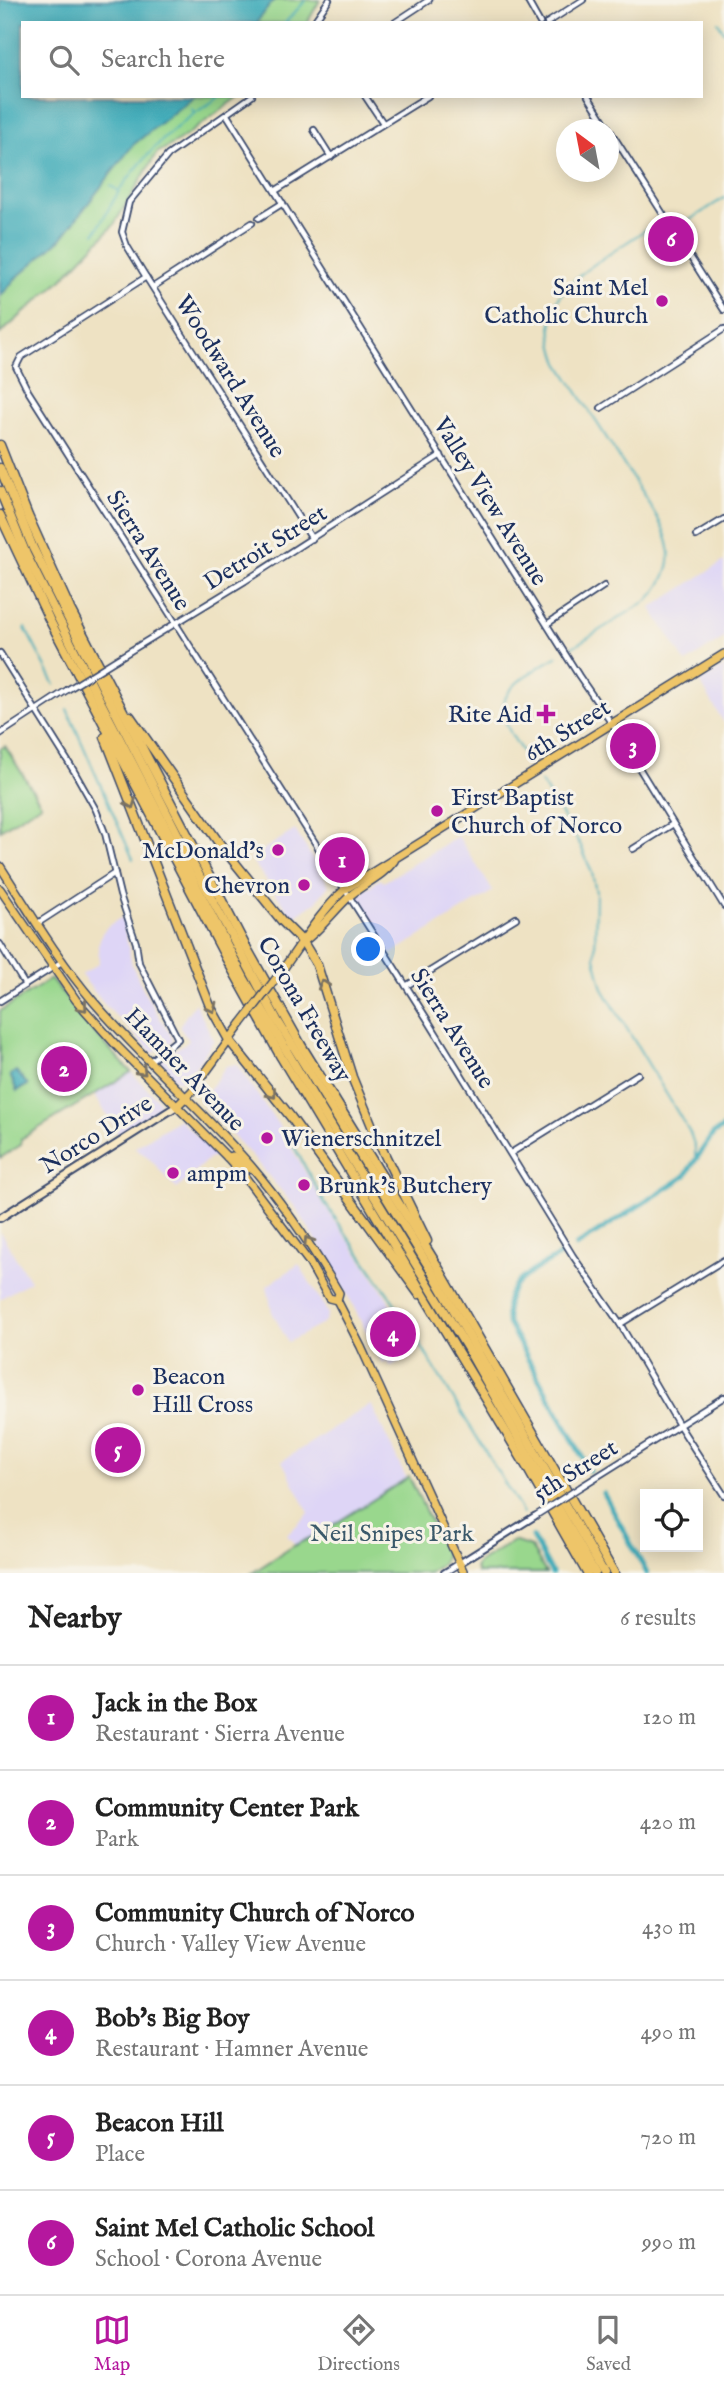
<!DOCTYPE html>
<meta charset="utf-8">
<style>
body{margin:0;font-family:"IM FELL English",serif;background:#f6f6f6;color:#222}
.controls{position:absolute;right:21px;bottom:21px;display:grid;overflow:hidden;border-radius:0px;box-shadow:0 4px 18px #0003}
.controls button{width:63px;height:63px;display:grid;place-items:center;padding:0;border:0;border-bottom:2px solid #e0e0e0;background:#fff;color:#222;font:35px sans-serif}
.compass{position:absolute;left:556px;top:119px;width:63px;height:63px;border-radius:50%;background:#fff;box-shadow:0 4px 18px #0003;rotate:328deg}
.you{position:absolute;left:369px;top:950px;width:24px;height:24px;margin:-18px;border:5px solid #fff;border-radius:50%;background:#1a73e8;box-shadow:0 0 0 10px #1a73e833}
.badge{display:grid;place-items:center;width:46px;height:46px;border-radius:50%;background:#b5179e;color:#fff;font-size:23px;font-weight:700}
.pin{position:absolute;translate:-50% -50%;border:4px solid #fff;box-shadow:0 2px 7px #0006}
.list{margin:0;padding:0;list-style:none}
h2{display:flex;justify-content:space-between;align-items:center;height:91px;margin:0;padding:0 28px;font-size:30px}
h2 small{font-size:23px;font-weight:400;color:#767676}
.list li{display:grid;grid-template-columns:46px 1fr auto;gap:21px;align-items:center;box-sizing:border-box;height:105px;padding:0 28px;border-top:2px solid #e0e0e0}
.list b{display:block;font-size:26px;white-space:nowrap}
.list p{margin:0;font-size:23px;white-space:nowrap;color:#767676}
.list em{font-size:23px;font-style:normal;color:#767676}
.icon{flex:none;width:38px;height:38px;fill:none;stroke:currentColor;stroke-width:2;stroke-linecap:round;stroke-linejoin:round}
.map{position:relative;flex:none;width:724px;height:1573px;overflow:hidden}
.search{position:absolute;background:#fff;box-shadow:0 4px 18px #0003;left:21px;right:21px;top:21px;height:77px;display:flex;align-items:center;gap:18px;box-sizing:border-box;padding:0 24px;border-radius:0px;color:#767676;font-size:26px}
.sheet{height:721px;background:#fff}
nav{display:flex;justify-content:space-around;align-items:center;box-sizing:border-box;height:98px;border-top:2px solid #e0e0e0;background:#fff;font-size:19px;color:#767676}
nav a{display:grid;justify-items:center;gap:4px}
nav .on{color:#b5179e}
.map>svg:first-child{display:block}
.built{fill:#ded5f6}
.green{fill:#99d78d;stroke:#5a8376;stroke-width:2}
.water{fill:#3cabb9;stroke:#2c6d8c;stroke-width:2}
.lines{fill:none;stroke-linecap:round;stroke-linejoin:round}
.stream{stroke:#3cabb9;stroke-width:2}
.canal{stroke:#3cabb9;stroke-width:5}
.minor-casing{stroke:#3b4a6d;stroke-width:8}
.tertiary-casing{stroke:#3b4a6d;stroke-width:9}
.secondary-casing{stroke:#3b4a6d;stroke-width:10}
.primary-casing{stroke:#3b4a6d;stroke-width:10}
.motorway-casing{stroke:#3b4a6d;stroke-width:11}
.minor{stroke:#fff;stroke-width:4.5}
.tertiary{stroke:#fff;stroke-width:5}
.secondary{stroke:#f8e8c3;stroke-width:6}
.primary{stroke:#eec569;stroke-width:7}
.motorway{stroke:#eec569;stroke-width:8}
.minor-bridge-casing{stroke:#3b4a6d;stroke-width:8;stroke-linecap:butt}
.primary-bridge-casing{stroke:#3b4a6d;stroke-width:10;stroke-linecap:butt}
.minor-bridge{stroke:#fff;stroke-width:4.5}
.primary-bridge{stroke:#eec569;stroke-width:7}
.oneway{stroke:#7a7263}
.poi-dot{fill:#b5179e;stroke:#f7f3e8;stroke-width:2.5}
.labels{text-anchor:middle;stroke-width:6;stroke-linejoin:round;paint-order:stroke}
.poi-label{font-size:24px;fill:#1b2f5e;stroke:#f7f3e8;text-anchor:start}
.street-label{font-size:24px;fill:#1b2f5e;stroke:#f7f3e8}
.park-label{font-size:24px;fill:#3a596a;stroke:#f7f3e8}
</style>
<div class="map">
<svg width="724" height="1573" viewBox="0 0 724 1573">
<rect width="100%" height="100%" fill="#f7f3e8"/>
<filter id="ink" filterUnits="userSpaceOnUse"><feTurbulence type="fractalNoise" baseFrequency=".0143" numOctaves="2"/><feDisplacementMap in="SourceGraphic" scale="14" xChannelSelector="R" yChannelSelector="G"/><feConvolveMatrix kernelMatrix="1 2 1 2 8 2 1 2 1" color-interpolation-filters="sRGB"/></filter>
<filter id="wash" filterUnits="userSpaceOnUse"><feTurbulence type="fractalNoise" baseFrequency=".00686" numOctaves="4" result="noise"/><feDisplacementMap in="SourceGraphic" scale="28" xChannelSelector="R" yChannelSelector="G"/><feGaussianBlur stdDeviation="1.57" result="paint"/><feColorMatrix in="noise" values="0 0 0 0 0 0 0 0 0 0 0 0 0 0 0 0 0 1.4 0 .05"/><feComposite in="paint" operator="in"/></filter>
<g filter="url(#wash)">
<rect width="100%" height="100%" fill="#eee2c3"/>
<!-- built -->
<g class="built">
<polygon points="724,561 724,638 686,663 651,608"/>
<polygon points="724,667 724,723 700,682"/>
<polygon points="295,830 329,885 316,902 293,917 250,858"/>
<polygon points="458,836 493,891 391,954 356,900 358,895 380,879 384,882"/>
<polygon points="122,917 132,965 146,995 172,1037 173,1041 170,1043 153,1053 104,1004 81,975 99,963 98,946 102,933 108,926"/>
<polygon points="195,1003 214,1040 187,1079 181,1081 174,1079 165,1070 160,1060 168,1051 176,1049 189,1041 179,1026"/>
<polygon points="236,1064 278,1124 324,1205 381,1288 414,1341 410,1356 391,1366 387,1361 382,1363 336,1272 296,1208 242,1145 206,1109 203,1104 204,1097 226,1066"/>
<polygon points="131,1072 159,1101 159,1108 119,1135 94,1094"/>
<polygon points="179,1119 216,1155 206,1161 177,1189 148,1157 134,1148"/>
<polygon points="0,1232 30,1281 0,1299"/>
<polygon points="299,1264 328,1313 324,1323 288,1342 272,1312 267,1286"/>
<polygon points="371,1404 406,1478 322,1532 295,1545 287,1535 309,1513 282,1461"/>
</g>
<!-- green -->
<g class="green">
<polygon points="240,0 320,0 307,23 234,23"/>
<polygon points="163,96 240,96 180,140 157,153 113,226 61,280 0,334 0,238"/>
<polygon points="5,746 41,804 0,830 0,749"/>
<polygon points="51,979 96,1034 131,1072 21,1139 21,1145 0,1158 0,1011"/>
<polygon points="409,1477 446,1553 443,1563 429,1573 252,1573 295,1545 322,1532"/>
<polygon points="513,1541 531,1547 546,1573 477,1573 475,1568 478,1563"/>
</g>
<!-- water -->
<g class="water">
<polygon points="0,0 274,0 256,23 23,23 23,96 194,96 133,145 61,239 15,279 0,297"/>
<polygon points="16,1071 28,1085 17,1091 10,1075"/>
</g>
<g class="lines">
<!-- stream -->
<g class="stream">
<polyline points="718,22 724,32"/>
<polyline points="285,23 306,0"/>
<polyline points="191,108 195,113 221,96"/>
<path d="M119,191c22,-31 45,-56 76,-78"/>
<polyline points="682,225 724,198"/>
<polyline points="95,233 119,191 111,186"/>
<polyline points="25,628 55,685"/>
<path d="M571,648l77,-48c13,-13 24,-32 21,-52 -4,-24 -23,-47 -35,-67 -25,-39 -50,-78 -75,-118 -21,-55 2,-77 46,-106 16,-11 33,-22 49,-33"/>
<polyline points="67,709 133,859"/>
<path d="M529,762c-8,-13 -18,-25 -23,-39 -15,-34 29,-53 52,-67"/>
<polyline points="541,782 581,846 592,873 596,892 595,958 603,989 690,1133 695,1147 695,1161"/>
<polyline points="291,1141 326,1205 396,1305 523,1513"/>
</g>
<!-- canal -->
<g class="canal">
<polyline points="576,1246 684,1177 713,1134 724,1127"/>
<path d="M562,1254c-29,18 -63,28 -54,69l82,148"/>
<polyline points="603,1493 647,1573"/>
<polyline points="532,1537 552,1573"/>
</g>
</g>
</g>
<g filter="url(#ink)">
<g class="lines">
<!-- minor casing -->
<g class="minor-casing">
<g id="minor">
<polyline points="527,0 540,23"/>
<polyline points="313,23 329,0"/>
<polyline points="394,23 429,0"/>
<polyline points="547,23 583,0"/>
<polyline points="252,96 168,155 129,202 122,232 127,246 146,277 312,539"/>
<polyline points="365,96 383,123"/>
<polyline points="588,96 724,310"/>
<polyline points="227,115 579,676 612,724 724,906"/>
<polyline points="314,130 331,157"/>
<polyline points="275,191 428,96"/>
<polyline points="259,218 283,203"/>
<polyline points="146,277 21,357 16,367 28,391 429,1022 573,1256 620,1324 679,1425 724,1495"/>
<polyline points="153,287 252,223"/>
<polyline points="601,408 724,329"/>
<polyline points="696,536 724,519"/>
<polyline points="547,624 604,586"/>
<polyline points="0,653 74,771 96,810 105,833 120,895 136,943 139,963 178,1039 150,1061"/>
<polyline points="117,659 245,581 441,455"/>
<polyline points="0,734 67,690"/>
<polyline points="633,849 673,824"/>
<polyline points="38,923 115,873"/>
<polyline points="0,944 25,985"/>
<polyline points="406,986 516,918"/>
<polyline points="0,1001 63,961"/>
<polyline points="511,1153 638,1074"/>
<polyline points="620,1324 724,1260"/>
<polyline points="582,1486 724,1397"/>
</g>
</g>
<!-- tertiary casing -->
<g class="tertiary-casing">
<polyline id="tertiary" points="444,1573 535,1516"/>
</g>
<!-- secondary casing -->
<g class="secondary-casing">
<polyline id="secondary" points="0,1218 177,1106"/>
</g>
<!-- primary casing -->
<g class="primary-casing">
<g id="primary">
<path d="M0,866c29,45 58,94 93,135 50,58 108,108 158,165 34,40 62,82 88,127l-2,7 24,47 103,226"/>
<polyline points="0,889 76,1000 116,1045 227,1157 245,1177 309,1262 329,1298 337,1300"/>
<path d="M303,942c19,-13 31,-32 48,-47 14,-12 32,-19 43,-34"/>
<path d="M278,976c22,-30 39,-60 66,-86l380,-236"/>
<polyline points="177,1106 192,1091 241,1024"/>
<polyline points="227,1157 233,1156 246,1169 252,1168"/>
</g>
</g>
<!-- motorway casing -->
<g class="motorway-casing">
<g id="motorway">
<polyline points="0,445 28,516 70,609 245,945 301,1045 435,1262 614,1573"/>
<polyline points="0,468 33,548 101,684 194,866 277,1020 434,1275 604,1573"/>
<polyline points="0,491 26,554 97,695 245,980 313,1096 469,1351 595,1573"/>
<polyline points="0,515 49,619 225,956 281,1057 528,1469 587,1573"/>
<polyline points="130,716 219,843 282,921 303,942 317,965 352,1077 379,1143 427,1241"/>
<polyline points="105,737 210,1006 229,1040 290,1116 419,1294"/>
</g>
</g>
<!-- minor -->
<use href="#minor" class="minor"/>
<!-- tertiary -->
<use href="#tertiary" class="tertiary"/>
<!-- secondary -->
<use href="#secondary" class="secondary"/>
<!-- primary -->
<use href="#primary" class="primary"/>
<!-- motorway -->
<use href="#motorway" class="motorway"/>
<!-- minor-bridge casing -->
<g class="minor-bridge-casing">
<g id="minor-bridge">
<polyline points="67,690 117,659"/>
<polyline points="535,1516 582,1486"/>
</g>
</g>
<!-- primary-bridge casing -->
<g class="primary-bridge-casing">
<polyline id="primary-bridge" points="241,1024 278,976"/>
</g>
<!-- minor-bridge -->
<use href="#minor-bridge" class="minor-bridge"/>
<!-- primary-bridge -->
<use href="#primary-bridge" class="primary-bridge"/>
</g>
<!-- one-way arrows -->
<defs><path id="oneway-chevron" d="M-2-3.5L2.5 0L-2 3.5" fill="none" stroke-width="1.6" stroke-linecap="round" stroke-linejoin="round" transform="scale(1.75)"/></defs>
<g class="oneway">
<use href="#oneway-chevron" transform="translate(131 804) rotate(69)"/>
<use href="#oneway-chevron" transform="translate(323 984) rotate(-108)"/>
<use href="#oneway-chevron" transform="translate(83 1007) rotate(50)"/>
<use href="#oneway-chevron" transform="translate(212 1008) rotate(64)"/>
<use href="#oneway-chevron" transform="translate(142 1071) rotate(45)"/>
<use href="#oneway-chevron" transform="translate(272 1094) rotate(51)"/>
<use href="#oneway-chevron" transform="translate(308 1241) rotate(-123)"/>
</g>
</g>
<!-- markers -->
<g class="poi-dot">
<circle cx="662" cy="301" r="7"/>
<path d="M542.5 703.5h7v7h7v7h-7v7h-7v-7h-7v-7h7z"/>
<circle cx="437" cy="811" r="7"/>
<circle cx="278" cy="850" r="7"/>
<circle cx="304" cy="885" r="7"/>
<circle cx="267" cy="1138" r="7"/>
<circle cx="173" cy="1173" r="7"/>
<circle cx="304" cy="1185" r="7"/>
<circle cx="138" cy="1390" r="7"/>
</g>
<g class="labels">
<!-- poi labels -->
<g class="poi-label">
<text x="648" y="295" text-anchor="end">Saint Mel<tspan x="648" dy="28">Catholic Church</tspan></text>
<text x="532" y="722" text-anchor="end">Rite Aid</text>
<text x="451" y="805">First Baptist<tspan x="451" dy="28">Church of Norco</tspan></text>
<text x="264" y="858" text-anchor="end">McDonald's</text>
<text x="290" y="893" text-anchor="end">Chevron</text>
<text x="281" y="1146">Wienerschnitzel</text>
<text x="187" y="1181">ampm</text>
<text x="318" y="1193">Brunk's Butchery</text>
<text x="152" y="1384">Beacon<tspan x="152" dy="28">Hill Cross</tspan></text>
</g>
<!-- street labels -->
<g class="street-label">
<text transform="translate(231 376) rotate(58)" y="8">Woodward Avenue</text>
<text transform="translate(491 501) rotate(58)" y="8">Valley View Avenue</text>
<text transform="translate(265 547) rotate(-32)" y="8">Detroit Street</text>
<text transform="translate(149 550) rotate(58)" y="8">Sierra Avenue</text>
<text transform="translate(567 730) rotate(-32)" y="8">6th Street</text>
<text transform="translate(305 1009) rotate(60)" y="8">Corona Freeway</text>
<text transform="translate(453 1028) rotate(58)" y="8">Sierra Avenue</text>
<text transform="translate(185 1069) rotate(46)" y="8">Hamner Avenue</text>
<text transform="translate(96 1134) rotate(-32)" y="8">Norco Drive</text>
<text transform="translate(575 1470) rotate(-32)" y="8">5th Street</text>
</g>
<!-- park labels -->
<g class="park-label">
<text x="392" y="1541">Neil Snipes Park</text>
</g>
</g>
</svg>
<div class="controls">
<button><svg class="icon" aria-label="locate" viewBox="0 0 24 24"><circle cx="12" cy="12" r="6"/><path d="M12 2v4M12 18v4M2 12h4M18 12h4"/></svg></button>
</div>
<svg class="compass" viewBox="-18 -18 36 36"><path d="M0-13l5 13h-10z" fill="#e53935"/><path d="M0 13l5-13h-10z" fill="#767676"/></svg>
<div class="you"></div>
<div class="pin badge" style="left:342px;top:860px">1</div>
<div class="pin badge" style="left:64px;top:1069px">2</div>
<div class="pin badge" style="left:633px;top:746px">3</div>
<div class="pin badge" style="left:393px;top:1334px">4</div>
<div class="pin badge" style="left:118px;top:1450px">5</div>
<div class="pin badge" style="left:671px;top:239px">6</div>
<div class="search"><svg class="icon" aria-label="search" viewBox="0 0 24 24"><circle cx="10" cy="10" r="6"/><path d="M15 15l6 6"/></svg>Search here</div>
</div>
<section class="sheet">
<h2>Nearby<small>6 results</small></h2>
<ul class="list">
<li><span class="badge">1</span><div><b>Jack in the Box</b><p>Restaurant · Sierra Avenue</p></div><em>120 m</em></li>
<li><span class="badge">2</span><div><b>Community Center Park</b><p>Park</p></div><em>420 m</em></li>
<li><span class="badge">3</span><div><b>Community Church of Norco</b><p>Church · Valley View Avenue</p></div><em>430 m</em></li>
<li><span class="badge">4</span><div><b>Bob's Big Boy</b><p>Restaurant · Hamner Avenue</p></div><em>490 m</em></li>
<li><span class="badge">5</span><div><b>Beacon Hill</b><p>Place</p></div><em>720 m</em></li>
<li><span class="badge">6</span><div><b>Saint Mel Catholic School</b><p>School · Corona Avenue</p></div><em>990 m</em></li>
</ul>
</section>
<nav>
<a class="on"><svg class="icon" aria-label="map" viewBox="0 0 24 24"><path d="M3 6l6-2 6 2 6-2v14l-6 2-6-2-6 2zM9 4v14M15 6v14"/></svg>Map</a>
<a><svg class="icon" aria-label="directions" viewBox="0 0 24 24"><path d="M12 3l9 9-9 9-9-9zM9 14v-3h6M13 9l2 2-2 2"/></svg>Directions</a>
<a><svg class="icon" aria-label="saved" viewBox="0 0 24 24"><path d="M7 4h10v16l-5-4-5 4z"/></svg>Saved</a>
</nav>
